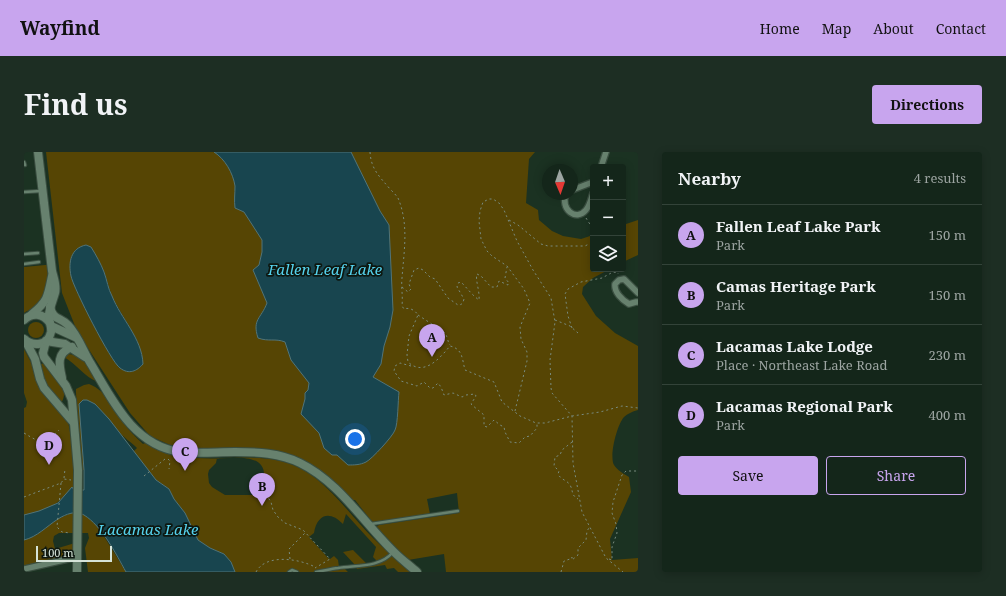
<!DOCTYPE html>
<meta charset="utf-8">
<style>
body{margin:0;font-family:"Noto Serif",serif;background:#1d2e23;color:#f1f3f6}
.controls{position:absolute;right:12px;top:12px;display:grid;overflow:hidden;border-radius:4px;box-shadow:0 2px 10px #0003}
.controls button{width:36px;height:36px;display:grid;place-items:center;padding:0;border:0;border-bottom:1px solid #334339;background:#14261a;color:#f1f3f6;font:20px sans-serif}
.compass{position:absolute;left:518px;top:12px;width:36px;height:36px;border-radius:50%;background:#14261a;box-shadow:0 2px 10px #0003;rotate:178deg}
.scale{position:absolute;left:12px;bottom:10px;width:76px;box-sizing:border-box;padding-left:4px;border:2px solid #d5e3d8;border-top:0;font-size:11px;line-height:14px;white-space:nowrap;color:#d5e3d8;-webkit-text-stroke:3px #0d1710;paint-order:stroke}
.you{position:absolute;left:331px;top:287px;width:14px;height:14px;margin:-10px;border:3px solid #fff;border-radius:50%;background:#1a73e8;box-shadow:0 0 0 6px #1a73e833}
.badge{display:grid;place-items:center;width:26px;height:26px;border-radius:50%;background:#c8a5ee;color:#111;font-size:13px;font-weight:700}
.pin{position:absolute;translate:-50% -33px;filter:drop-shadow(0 1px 2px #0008)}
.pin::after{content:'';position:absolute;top:21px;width:14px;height:12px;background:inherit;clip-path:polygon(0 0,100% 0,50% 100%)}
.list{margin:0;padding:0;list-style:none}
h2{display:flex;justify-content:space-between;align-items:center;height:52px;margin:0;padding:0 16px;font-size:17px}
h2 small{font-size:13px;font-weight:400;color:#9da5a2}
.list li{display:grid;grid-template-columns:26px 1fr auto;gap:12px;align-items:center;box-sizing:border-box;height:60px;padding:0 16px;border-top:1px solid #334339}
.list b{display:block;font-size:15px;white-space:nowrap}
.list p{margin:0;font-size:13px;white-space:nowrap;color:#9da5a2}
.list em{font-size:13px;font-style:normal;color:#9da5a2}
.actions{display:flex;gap:8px;padding:12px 16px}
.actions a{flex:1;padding:9px 0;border:1px solid #c8a5ee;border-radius:4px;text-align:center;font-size:14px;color:#c8a5ee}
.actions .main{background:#c8a5ee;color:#111}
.icon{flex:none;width:22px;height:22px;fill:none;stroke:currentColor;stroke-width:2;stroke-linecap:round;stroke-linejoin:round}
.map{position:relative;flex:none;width:614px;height:420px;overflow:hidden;border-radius:4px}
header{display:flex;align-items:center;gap:24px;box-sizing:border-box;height:56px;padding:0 20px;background:#c8a5ee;color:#111}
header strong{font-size:19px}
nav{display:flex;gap:22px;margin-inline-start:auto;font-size:14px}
.intro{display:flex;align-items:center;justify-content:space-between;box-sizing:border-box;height:96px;padding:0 24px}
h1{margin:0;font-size:28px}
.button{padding:10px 18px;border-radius:4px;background:#c8a5ee;color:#111;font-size:14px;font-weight:700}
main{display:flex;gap:24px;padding:0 24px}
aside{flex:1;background:#14261a;border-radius:4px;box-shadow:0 2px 10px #0003}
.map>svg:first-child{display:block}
.green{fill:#564504;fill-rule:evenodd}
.water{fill:#18454f;stroke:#517478}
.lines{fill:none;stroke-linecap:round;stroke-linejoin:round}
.lane-casing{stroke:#3a4e40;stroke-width:4.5}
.street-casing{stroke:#3a4e40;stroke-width:8}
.secondary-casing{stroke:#3a4e40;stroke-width:10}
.path{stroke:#798b7e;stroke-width:1;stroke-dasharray:2 3;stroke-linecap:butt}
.lane{stroke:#67816e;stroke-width:2.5}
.street{stroke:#67816e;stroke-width:5.5}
.secondary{stroke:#67816e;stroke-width:8}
.labels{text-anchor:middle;stroke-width:3.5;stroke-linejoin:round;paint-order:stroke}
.water-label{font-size:15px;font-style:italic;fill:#55d2ed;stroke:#0d1710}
</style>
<header>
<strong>Wayfind</strong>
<nav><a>Home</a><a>Map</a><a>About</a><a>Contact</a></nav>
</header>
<div class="intro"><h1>Find us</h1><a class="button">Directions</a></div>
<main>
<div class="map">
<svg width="614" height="420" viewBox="0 0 614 420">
<rect width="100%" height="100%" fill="#1b3222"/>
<!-- green -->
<g class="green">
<path d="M22,0h489l-6,7 -3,44 12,7 1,10 13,11 11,5 18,3 12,-4v34h17l-17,9 -10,9 -1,7 14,22 19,17 23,13v64c-4,1 -11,4 -14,7 -7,8 -15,39 -10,48 3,5 10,9 15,12l2,15 -21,47 2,21 26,-2v14h-192l-2,-18 -36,6 -32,-33 3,-2 80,-12 -2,-20 -30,6 3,15 -57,9 -18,-23h-4l-31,-29 -76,-22 -52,-1 -22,-3 -20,-9 -20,-23 -46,-71 -9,-16 -13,-33zM80,119l8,26 25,43 -18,28 -27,-46 -17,-34z"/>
<polygon points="614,68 614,103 599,110 599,73"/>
<path d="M21,113h3c3,10 -1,29 -8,37 -4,5 -11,8 -16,11v-46z"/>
<circle cx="12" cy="178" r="8"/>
<path d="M0,197l10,19 5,20 29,33 6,34 1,35 -4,-2c-10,16 -29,25 -47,27v-107l2,-1 1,-5 -3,-9z"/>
<path d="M43,202c17,0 23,15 31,28 -14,-5 -21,-18 -34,-25z"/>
<path d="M20,211c11,11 28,26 16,42l-14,-17 -7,-23z"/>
<path d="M65,232c18,7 24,24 35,39 5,8 12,14 19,21l2,-1c12,5 23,10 37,13 30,6 63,-2 94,4 44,8 67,48 97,78 12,12 26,23 38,34h-13l-4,-4 -7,1 -2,-4 -28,4 -2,-4 -12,-13 10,-2 14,14 11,-2 -5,-5 3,-10 -30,-33 -3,10c-13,-14 -26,-10 -29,9l-5,4 19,21 2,1 4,-3 4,4 1,7h4l5,5h-113l-4,-10 -7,-8 -14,-6 -12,-8 -13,-27 -11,-14 -5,-10 -13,-9 -23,-28 4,-4c-6,-6 -13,-10 -19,-17 -8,-9 -21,-31 -35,-31l-4,4 5,66h-3l-5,-77v-4l8,-4zM193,306c23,0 56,-6 45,30l-9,7h-28l-13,-8 -3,-4 -1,-9 1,-4 7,-7z"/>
<polygon points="49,360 59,362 73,373 102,420 64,420 61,396 65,386 64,381 35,381 30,384 29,389 31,397 51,391 50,405 22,408 0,415 0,388 36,366"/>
</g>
<!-- water -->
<g class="water">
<path d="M190,0h137l29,59 9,14 4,85 -3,17 -6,19 -3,18 -8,13 26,15c-1,8 -1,32 -4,38 -2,6 -23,29 -29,32 -6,3 -12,3 -18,3l-11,-10h-5l-8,-7 -5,-15 -18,-19 4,-15v-6l3,-3 1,-7 -18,-23 -6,-18c-10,-4 -16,0 -27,-4 -6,-19 3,-19 9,-35l-14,-33 6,-5 3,-13v-12l-18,-28 -9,-4c-1,-8 0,-14 0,-22 -2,-13 -10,-27 -21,-34z"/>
<path d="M62,93l5,2c5,8 10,17 13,25 3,8 4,17 8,24 9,23 30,42 31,68 -6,7 -14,11 -23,4 -9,-6 -47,-81 -49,-92 -3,-14 0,-28 15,-31z"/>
<path d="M59,248h4l8,4 14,15 47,61 13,9 5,10 11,14 13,27 12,8 14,6 7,8 4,10h-109c-10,-18 -24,-46 -42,-57 -8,-5 -18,-1 -26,4 -11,7 -21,18 -34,21v-25l15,-4 19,-8 14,-16 2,3h10v-20l-5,-66z"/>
</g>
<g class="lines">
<!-- lane casing -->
<g class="lane-casing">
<g id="lane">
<polyline points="0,10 1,13"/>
<polyline points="0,40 17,39"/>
<polyline points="0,102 14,101"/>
<polyline points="0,112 15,110"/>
<polyline points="347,372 434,359"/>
<polyline points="265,420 268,418 273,420"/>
<path d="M292,420c7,-1 14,-3 22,-4 18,-3 42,0 55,-16"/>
</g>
</g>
<!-- street casing -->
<g class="street-casing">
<g id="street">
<polyline points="577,15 582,0"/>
<polyline points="548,38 569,30"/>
<path d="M542,42c-6,15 10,28 20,16 4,-5 5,-11 7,-17"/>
<path d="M614,141l-14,-14 -5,1 -4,4c-1,8 7,16 14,20l7,-2h2"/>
<polyline points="0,417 53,405"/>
</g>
</g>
<!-- secondary casing -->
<g class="secondary-casing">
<g id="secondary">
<path d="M26,155c3,13 10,10 18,18 10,10 16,28 23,39 22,37 42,81 89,88 18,2 37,0 55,0 22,0 45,1 65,11 39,19 63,59 94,89 7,7 15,13 23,20"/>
<path d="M8,162c16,-13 16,-18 20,-38"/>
<path d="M0,168c8,-8 19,-7 26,3"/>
<polyline points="27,174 51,185"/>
<path d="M0,187c9,8 24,7 27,-7 1,-6 -3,-12 -2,-18 1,-7 4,-14 6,-21 2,-7 -1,-14 -3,-22l-14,-119"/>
<polyline points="1,188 11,207 16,227 20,236 49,270"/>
<polyline points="22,189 19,201 20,205 42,234 48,248 54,318 53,420"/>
<polyline points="22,189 41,192 61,205"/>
<path d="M38,226c-3,-13 -6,-25 10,-31"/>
</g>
</g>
<!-- path -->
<g class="path">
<path d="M346,0c1,17 9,24 20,37 3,3 6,6 8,9 11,26 6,53 4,80 -1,9 1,18 0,28l2,3c5,-2 11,1 14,6l-9,21 -2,19 1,7c16,15 32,-4 42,-16 13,3 12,13 15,24l29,12 8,20 18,14 16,7h9l27,-7 28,-4 22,-6 16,2"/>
<polyline points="562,66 569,77"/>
<polyline points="485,68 494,73 517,92 524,94 561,94 569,90"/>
<path d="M378,135l6,5 3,-3 -2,-5 5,-14 5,-2 4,2 7,7 5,2 13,19 10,7c4,0 5,-2 6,-6l-7,-12 1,-4 3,-1c6,6 11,13 18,18 1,-9 -4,-20 -2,-26l4,2 10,11h6l2,-6 9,4 1,-2 -4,-5 2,-11"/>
<path d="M394,163l26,17c4,4 3,9 6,13"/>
<polyline points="531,168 546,174 554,181"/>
<polyline points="548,176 544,164 541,142 544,137 557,130 578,126 589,120 594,121 594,122"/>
<polyline points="387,214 376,211 371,214 370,219 377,229 393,234 400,230 406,236 409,236 414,231 417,235 420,243 429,241 438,245 442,243 451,242 452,244 447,252 448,253 460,263 460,274 463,275 470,268 476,273 480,275 481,280 486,290 495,291 501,285 506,284 513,276 513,271"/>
<polyline points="491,259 503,209 503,200 497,187 496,175 506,151 500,137 483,114 468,104 463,99 457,87 455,69 456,59 459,50 465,47 469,47 475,51 480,58 493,89 509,118 527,146 531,170 526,208 527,236 528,241 548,264 549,311 558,360 582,406 599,420"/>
<path d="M0,281c18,11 20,12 35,-3"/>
<path d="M548,290l-10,8 -2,5 -5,2 -1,9 5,5 -1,3c3,6 9,6 12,11 4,7 0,9 8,14"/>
<polyline points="120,324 141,307 144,307 146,309 145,317"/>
<polyline points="40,326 41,317"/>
<polyline points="37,331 33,375 38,380 46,381"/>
<polyline points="231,332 243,344 247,350 249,358 254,365 261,371 279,378 306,407 291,416"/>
<polyline points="0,345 37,331 40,327 47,328"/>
<polyline points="266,407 265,397 281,381"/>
<polyline points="585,407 588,408 588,395 593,381 592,372 588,361 589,350 598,323 602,319 614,319"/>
<path d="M232,420c10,-19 44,-13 59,-5"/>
<polyline points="537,420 540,409 546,407 548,405 548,408 554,403 554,396 562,388 563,379 565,376"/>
</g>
<!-- lane -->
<use href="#lane" class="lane"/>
<!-- street -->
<use href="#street" class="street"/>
<!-- secondary -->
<use href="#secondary" class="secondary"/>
</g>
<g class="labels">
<!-- water labels -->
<g class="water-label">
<text x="301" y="123">Fallen Leaf Lake</text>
<text x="124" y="383">Lacamas Lake</text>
</g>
</g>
</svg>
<div class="controls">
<button>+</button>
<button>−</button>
<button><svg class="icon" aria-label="layers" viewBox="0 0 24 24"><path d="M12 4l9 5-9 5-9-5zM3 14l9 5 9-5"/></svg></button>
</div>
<svg class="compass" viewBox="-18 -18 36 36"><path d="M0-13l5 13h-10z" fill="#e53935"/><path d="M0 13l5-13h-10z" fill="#9da5a2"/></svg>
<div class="scale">100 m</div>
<div class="you"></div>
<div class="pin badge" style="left:408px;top:205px">A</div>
<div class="pin badge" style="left:238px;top:354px">B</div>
<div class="pin badge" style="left:161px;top:319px">C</div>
<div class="pin badge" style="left:25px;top:313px">D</div>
</div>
<aside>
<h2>Nearby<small>4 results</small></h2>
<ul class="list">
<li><span class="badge">A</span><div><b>Fallen Leaf Lake Park</b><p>Park</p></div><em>150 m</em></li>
<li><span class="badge">B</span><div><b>Camas Heritage Park</b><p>Park</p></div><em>150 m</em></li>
<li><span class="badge">C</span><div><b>Lacamas Lake Lodge</b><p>Place · Northeast Lake Road</p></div><em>230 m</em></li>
<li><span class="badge">D</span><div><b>Lacamas Regional Park</b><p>Park</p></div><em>400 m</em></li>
</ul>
<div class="actions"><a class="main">Save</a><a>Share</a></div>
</aside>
</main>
